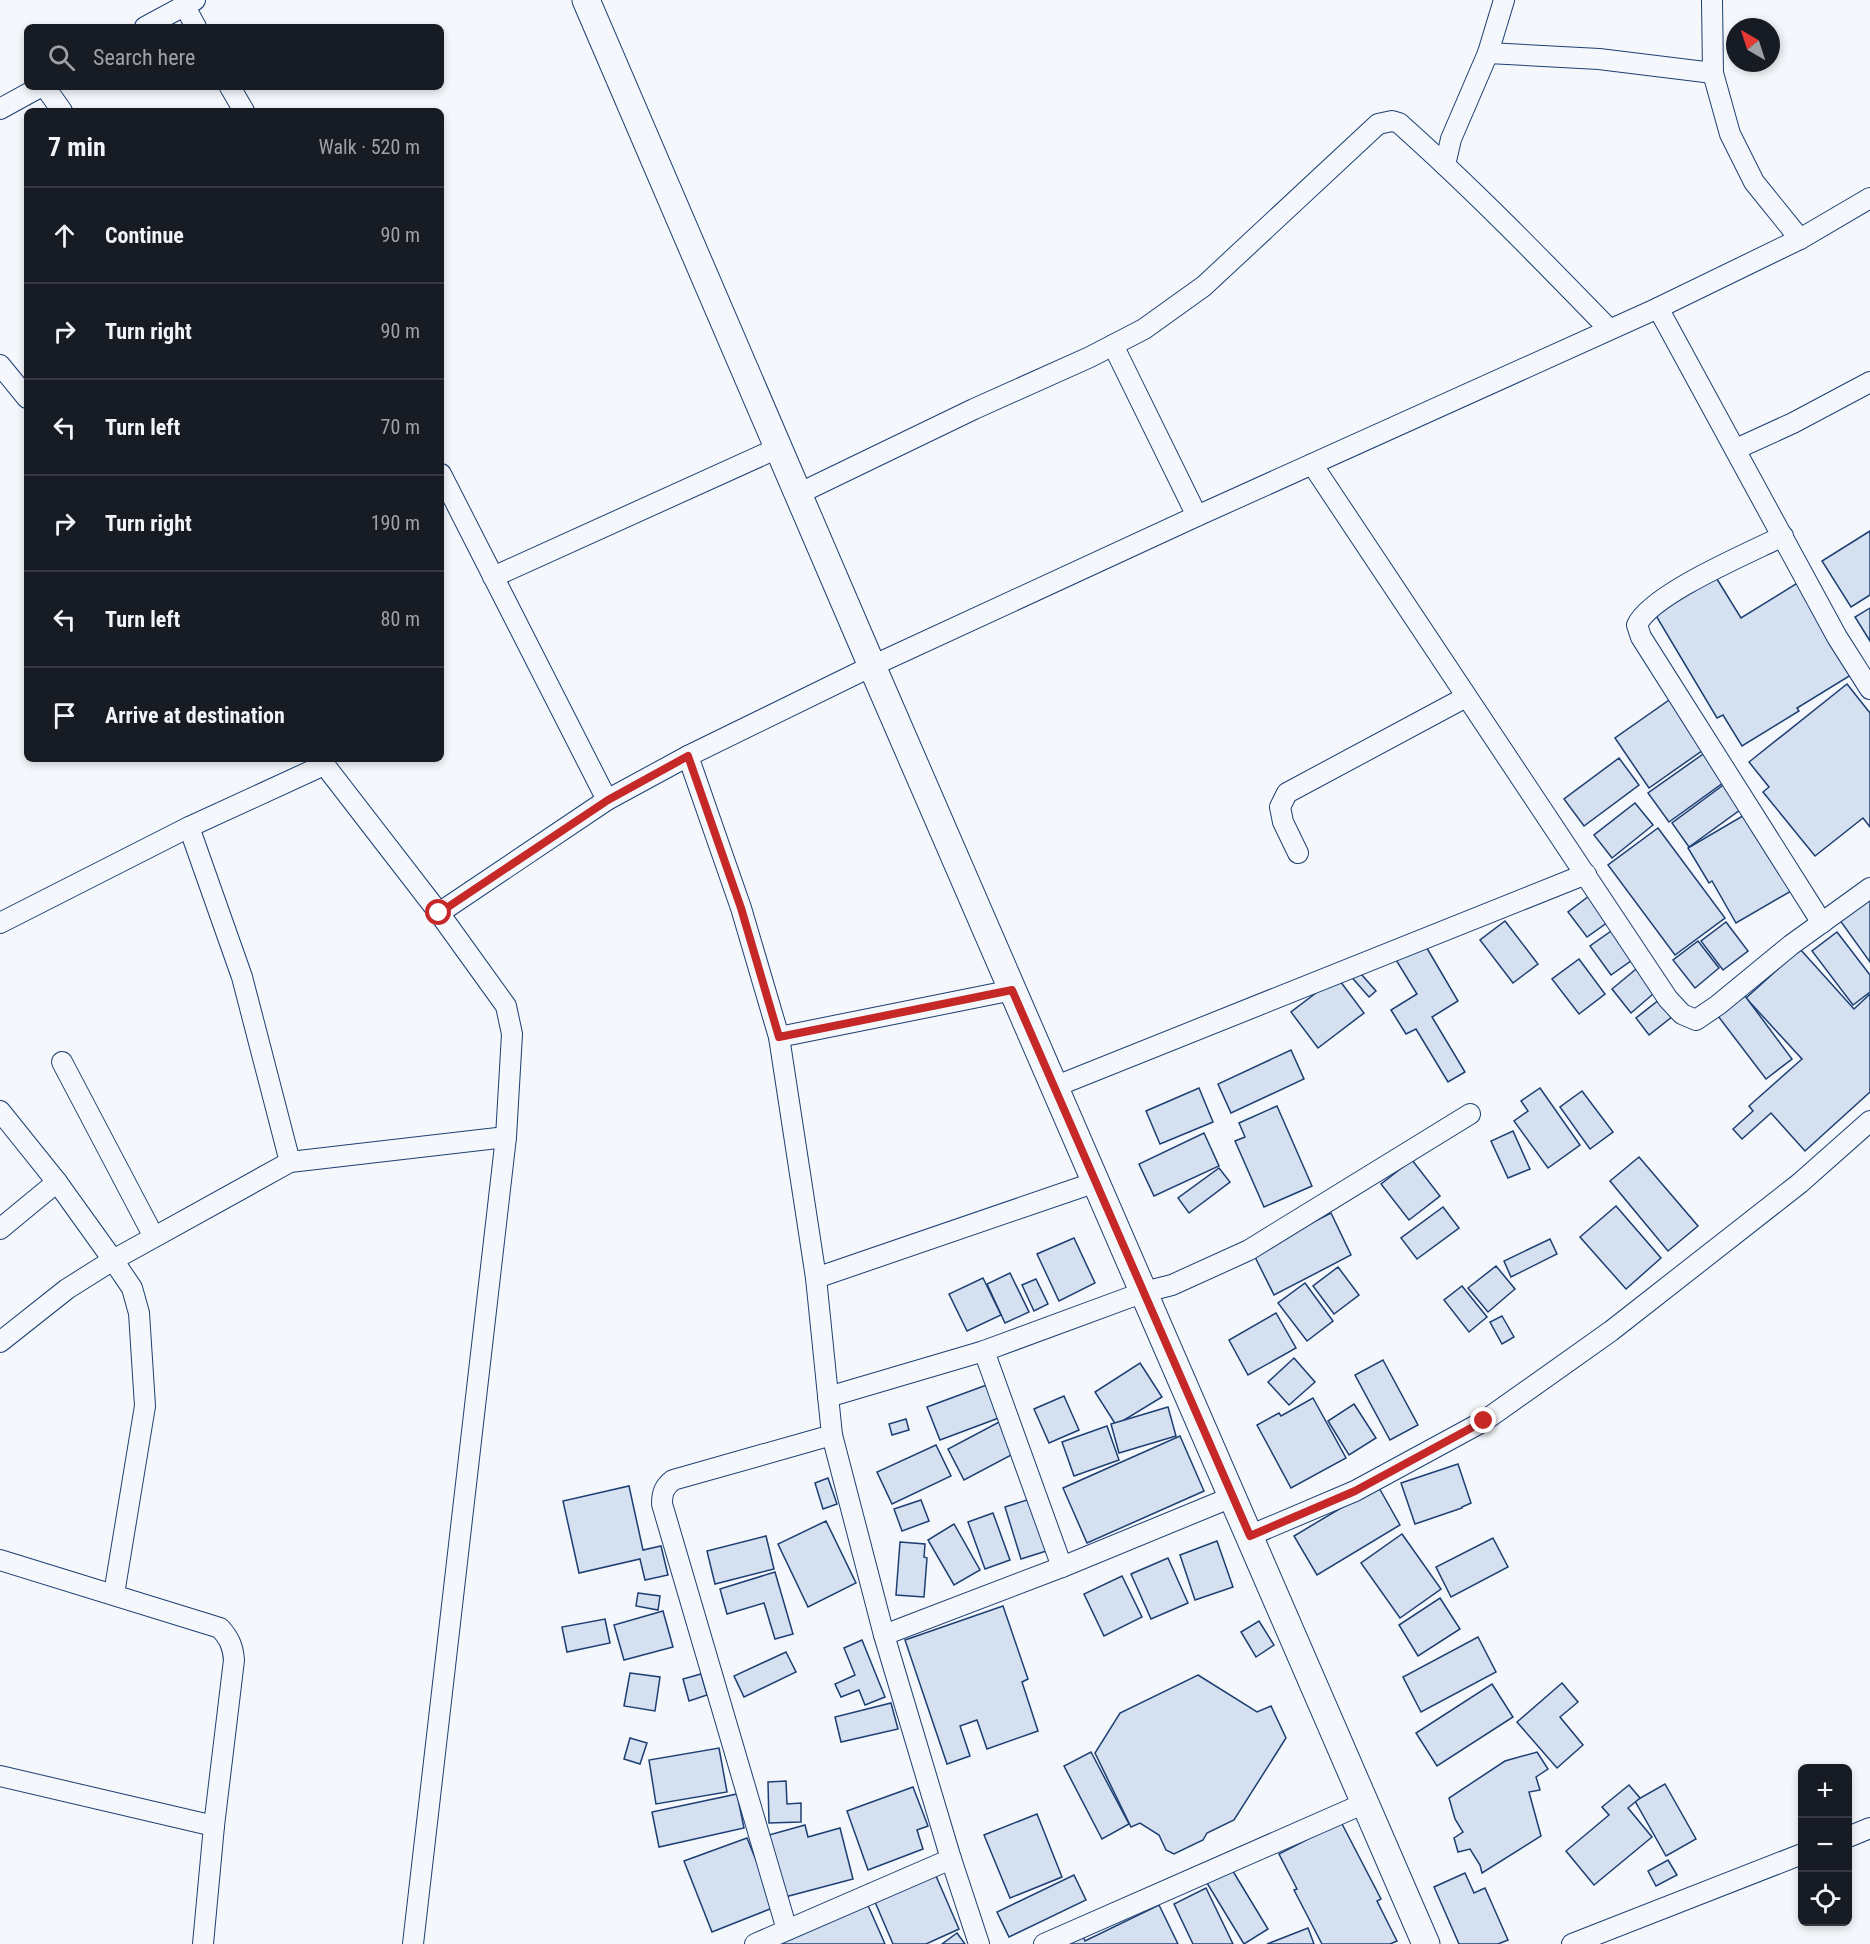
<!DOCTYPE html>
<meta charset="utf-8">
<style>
body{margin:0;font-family:"Roboto Condensed",sans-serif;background:#20242c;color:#f1f3f6}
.controls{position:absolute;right:18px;bottom:18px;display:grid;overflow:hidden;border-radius:9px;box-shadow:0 3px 9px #0003}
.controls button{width:54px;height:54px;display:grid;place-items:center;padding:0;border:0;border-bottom:2px solid #363941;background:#171b24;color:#f1f3f6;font:30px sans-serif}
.compass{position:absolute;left:1726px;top:18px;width:54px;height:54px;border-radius:50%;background:#171b24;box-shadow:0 3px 9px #0003;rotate:321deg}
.stop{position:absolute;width:18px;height:18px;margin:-14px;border:4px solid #c62828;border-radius:50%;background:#fff}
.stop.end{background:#c62828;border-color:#fff;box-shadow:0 2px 6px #0008}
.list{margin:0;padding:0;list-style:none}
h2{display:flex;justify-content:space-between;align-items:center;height:78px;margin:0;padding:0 24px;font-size:26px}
h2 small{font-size:20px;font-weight:400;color:#9ea1a6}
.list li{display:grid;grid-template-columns:39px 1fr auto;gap:18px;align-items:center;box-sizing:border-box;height:96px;padding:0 24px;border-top:2px solid #363941}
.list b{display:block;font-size:22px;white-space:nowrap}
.list em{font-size:20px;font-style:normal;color:#9ea1a6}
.icon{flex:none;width:33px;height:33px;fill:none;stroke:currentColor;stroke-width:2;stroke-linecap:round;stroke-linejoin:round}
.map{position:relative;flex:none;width:1870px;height:1944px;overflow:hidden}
.search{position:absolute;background:#171b24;box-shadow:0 3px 9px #0003;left:24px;top:24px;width:420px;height:66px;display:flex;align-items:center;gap:15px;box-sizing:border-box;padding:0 21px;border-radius:9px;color:#9ea1a6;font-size:22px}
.panel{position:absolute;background:#171b24;box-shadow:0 3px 9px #0003;left:24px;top:108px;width:420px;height:654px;border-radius:9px}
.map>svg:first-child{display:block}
.building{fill:#d5e0f0;stroke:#1d3f73;stroke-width:1.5}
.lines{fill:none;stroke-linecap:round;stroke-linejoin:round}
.street-casing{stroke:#1d3f73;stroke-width:22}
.secondary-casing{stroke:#1d3f73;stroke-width:29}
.street{stroke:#f4f7fb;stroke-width:20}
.secondary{stroke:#f4f7fb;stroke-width:27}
.route{stroke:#c62828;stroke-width:8}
</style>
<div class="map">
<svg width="1870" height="1944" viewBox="0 0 1870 1944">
<rect width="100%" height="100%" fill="#f4f7fb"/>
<!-- building -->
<g class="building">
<polygon points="1870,531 1870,595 1851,607 1822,561"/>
<polygon points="1712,571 1741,618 1799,582 1851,675 1797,708 1799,711 1742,746 1723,715 1717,718 1652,609"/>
<polygon points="1870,608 1870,641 1855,617"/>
<polygon points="1847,684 1870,713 1870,827 1863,818 1815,856 1763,792 1769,787 1749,762"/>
<polygon points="1672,698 1706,748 1649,788 1615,738"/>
<polygon points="1706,752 1727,780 1669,822 1648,793"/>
<polygon points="1619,758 1639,785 1584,826 1564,799"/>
<polygon points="1726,783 1744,807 1689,847 1672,823"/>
<polygon points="1635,803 1653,825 1612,858 1594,835"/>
<polygon points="1746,814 1798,887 1736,923 1712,881 1709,883 1688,848"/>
<polygon points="1658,828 1725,918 1675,955 1608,865"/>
<polygon points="1589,896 1608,922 1587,937 1568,912"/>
<polygon points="1870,896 1870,962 1839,919"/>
<polygon points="1505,921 1538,964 1513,983 1480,940"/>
<polygon points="1726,922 1748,951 1723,970 1701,941"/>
<polygon points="1614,929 1635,958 1611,975 1590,946"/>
<polygon points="1837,932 1870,975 1870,992 1853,1005 1812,951"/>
<polygon points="1421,938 1458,1001 1432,1017 1465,1072 1448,1082 1416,1029 1406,1034 1391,1010 1417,994 1393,955"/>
<polygon points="1698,941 1719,968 1695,988 1673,960"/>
<polygon points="1800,949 1854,1009 1870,994 1870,1092 1805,1151 1771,1113 1742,1139 1733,1129 1753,1111 1749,1106 1802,1059 1746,998"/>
<polygon points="1579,959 1605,994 1579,1014 1552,979"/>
<polygon points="1641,965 1660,988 1631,1013 1612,989"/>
<polygon points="1355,967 1376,991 1369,997 1348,973"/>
<polygon points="1337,977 1364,1013 1318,1048 1291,1012"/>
<polygon points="1669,992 1682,1009 1649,1035 1636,1018"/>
<polygon points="1745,996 1792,1059 1766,1079 1718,1016"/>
<polygon points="1291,1050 1304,1079 1231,1113 1218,1084"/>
<polygon points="1199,1088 1213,1122 1160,1144 1146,1111"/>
<polygon points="1540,1088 1580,1145 1548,1168 1514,1121 1528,1111 1521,1101"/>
<polygon points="1582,1091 1613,1132 1590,1149 1560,1107"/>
<polygon points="1277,1106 1312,1186 1264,1207 1235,1141 1245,1137 1239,1123"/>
<polygon points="1513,1131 1530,1169 1508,1178 1491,1141"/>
<polygon points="1204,1133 1219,1166 1154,1196 1139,1164"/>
<polygon points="1639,1157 1698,1226 1668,1251 1610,1181"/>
<polygon points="1412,1160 1440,1196 1409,1220 1381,1184"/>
<polygon points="1219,1168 1230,1182 1189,1213 1178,1198"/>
<polygon points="1616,1206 1661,1258 1626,1289 1580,1237"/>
<polygon points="1443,1207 1459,1228 1417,1259 1401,1238"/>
<polygon points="1331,1213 1351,1255 1274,1295 1253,1253"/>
<polygon points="1074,1238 1095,1283 1059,1301 1037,1254"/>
<polygon points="1550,1239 1557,1254 1511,1277 1504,1261"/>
<polygon points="1496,1266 1515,1289 1488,1312 1468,1288"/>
<polygon points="1338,1267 1359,1295 1334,1314 1313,1286"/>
<polygon points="1010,1273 1029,1312 1005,1323 987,1284"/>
<polygon points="983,1278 1001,1315 967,1331 949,1294"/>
<polygon points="1036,1279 1048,1304 1034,1311 1022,1285"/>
<polygon points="1305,1283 1333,1321 1307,1341 1278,1303"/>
<polygon points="1462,1286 1487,1317 1469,1332 1444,1300"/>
<polygon points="1276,1313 1296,1348 1248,1375 1229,1340"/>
<polygon points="1502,1316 1514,1337 1502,1344 1490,1322"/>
<polygon points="1294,1358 1315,1382 1289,1405 1268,1382"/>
<polygon points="1383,1360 1418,1425 1390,1440 1355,1375"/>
<polygon points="1140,1363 1162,1397 1116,1425 1095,1392"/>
<polygon points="992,1383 1004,1416 940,1440 927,1407"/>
<polygon points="1064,1396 1079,1430 1049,1443 1034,1409"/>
<polygon points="1313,1398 1346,1458 1291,1488 1257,1425 1279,1413 1281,1416"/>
<polygon points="1354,1404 1376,1438 1349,1455 1328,1421"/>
<polygon points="1168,1407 1176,1436 1119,1453 1111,1424"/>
<polygon points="906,1419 909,1430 892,1435 889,1424"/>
<polygon points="1001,1421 1017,1452 964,1480 948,1449"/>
<polygon points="1107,1426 1119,1460 1074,1476 1062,1442"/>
<polygon points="1180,1436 1204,1491 1087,1543 1063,1488"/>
<polygon points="936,1445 951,1476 892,1504 877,1472"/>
<polygon points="1458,1464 1471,1503 1462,1507 1462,1508 1415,1524 1401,1483"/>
<polygon points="828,1478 837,1504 823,1509 815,1483"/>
<polygon points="629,1486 643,1550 661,1546 668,1575 645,1580 640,1559 579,1573 563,1501"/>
<polygon points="1378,1486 1400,1525 1317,1575 1294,1536"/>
<polygon points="1043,1495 1059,1547 1021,1559 1005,1507"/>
<polygon points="921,1500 929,1521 902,1531 894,1509"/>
<polygon points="993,1513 1010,1560 985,1569 968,1522"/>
<polygon points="826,1521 856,1583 808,1607 778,1544"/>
<polygon points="954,1524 980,1570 954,1585 928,1540"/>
<polygon points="1402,1534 1441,1589 1400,1618 1361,1563"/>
<polygon points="766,1536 774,1569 715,1584 707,1551"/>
<polygon points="1493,1538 1508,1567 1451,1597 1436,1567"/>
<polygon points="1217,1541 1233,1587 1195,1600 1180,1555"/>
<polygon points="900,1542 925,1544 924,1557 927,1558 924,1597 896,1595"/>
<polygon points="1168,1558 1188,1603 1151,1619 1131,1574"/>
<polygon points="775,1572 793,1634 775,1639 764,1603 727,1614 720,1589"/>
<polygon points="1122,1576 1142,1617 1104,1636 1084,1594"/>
<polygon points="638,1593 660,1596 658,1610 636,1606"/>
<polygon points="1440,1598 1460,1629 1418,1656 1399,1625"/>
<polygon points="1003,1606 1028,1679 1022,1682 1038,1731 987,1749 977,1720 960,1726 970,1756 947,1764 905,1640"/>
<polygon points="663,1611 673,1647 624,1660 614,1625"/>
<polygon points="605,1619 610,1643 567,1652 562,1627"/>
<polygon points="1259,1621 1274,1645 1256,1657 1241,1632"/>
<polygon points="1478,1637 1496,1672 1421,1712 1403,1677"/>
<polygon points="862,1640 885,1697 865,1705 859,1690 841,1697 835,1684 855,1675 844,1648"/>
<polygon points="786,1652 796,1672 744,1697 734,1676"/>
<polygon points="630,1673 660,1677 655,1711 624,1706"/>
<polygon points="701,1674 707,1695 689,1701 683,1679"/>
<polygon points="1198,1675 1257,1712 1271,1706 1286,1738 1234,1820 1207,1833 1203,1840 1174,1854 1166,1850 1159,1835 1140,1823 1131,1827 1095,1753 1120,1713"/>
<polygon points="1562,1683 1578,1702 1560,1717 1583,1745 1557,1768 1517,1722"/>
<polygon points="1492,1684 1513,1717 1437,1766 1416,1733"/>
<polygon points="891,1703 898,1729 841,1742 835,1717"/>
<polygon points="630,1738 647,1743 640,1764 624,1759"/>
<polygon points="719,1748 727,1792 656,1804 649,1760"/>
<polygon points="1091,1752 1129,1824 1102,1839 1064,1766"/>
<polygon points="1537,1752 1548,1769 1536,1777 1540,1790 1529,1792 1541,1836 1482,1873 1480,1865 1470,1849 1458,1852 1454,1838 1463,1832 1455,1819 1449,1798 1505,1761"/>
<polygon points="786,1781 787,1804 801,1803 801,1822 769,1823 768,1782"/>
<polygon points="1665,1784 1696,1839 1666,1856 1635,1801"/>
<polygon points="1629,1785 1640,1798 1628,1808 1652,1837 1594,1885 1566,1851 1609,1815 1602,1807"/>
<polygon points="913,1787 928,1826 917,1830 923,1849 868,1870 847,1811"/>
<polygon points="737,1794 744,1828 659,1847 652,1812"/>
<polygon points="1037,1814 1062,1877 1010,1898 984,1835"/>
<polygon points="1341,1822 1381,1899 1377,1901 1397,1941 1390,1944 1322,1944 1294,1890 1297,1889 1279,1854"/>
<polygon points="805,1825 808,1837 840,1828 853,1879 785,1897 769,1835"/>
<polygon points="747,1838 775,1907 712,1932 684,1861"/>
<polygon points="1668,1860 1677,1875 1656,1886 1648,1871"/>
<polygon points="1231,1868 1268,1929 1244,1944 1207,1883"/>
<polygon points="1465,1873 1474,1893 1485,1888 1508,1940 1498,1944 1459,1944 1434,1887"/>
<polygon points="1074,1875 1086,1900 1009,1937 997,1912"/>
<polygon points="936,1876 959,1929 926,1944 893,1944 875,1902"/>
<polygon points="1206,1888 1233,1944 1193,1944 1174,1904"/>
<polygon points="863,1894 885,1944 755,1944"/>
<polygon points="1159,1905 1178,1944 1060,1944 1082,1933 1085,1941"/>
<polygon points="1308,1928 1314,1944 1267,1944"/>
<polygon points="957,1933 965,1944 942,1944"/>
</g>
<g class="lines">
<!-- street casing -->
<g class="street-casing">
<g id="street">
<polyline points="1712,0 1713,73 1730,134 1754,182 1800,239"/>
<polyline points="184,5 196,27"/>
<polyline points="145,27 195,0"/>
<polyline points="1488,53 1599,59 1713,73"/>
<polyline points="45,87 62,111"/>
<polyline points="230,87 244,111"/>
<polyline points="0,109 40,87"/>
<polyline points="1445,165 1451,139 1488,53 1504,0"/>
<polyline points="1658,308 1837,637 1870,689"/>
<polyline points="1113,345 1197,516"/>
<polyline points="0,365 27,398"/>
<polyline points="1736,449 1793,423 1870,382"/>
<polyline points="1312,464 1668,999 1682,1014 1696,1020 1718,1005 1791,945 1870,888"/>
<polyline points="441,474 607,800"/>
<path d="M798,494l176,-85 116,-52 54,-28 60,-43 174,-162 14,-3 7,2c73,65 142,136 210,206"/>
<path d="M1783,536c-34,17 -132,58 -146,89l4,12 181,286"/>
<polyline points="493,577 778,448"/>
<polyline points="688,756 741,908 779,1037 816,1278 832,1435 884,1635 951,1859 979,1944"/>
<polyline points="320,759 439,913 506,1006 512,1034 506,1137 413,1944"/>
<polyline points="189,827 242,977 290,1162"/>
<polyline points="1298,853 1283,822 1280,807 1287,793 1466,697"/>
<polyline points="439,913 607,800 688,756 872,666 1197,516 1658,308 1800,239 1870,198"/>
<polyline points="0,923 189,827 324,765"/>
<polyline points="779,1037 1013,990"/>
<polyline points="62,1062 154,1237"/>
<polyline points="1054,1087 1586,874"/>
<polyline points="0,1111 57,1182 113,1260 132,1288 139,1313 145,1406 114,1594"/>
<polyline points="0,1229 57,1182"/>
<polyline points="816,1278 1096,1182"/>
<polyline points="0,1342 67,1289 113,1260 290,1162 506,1137"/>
<polyline points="984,1351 1062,1567"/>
<polyline points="828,1397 984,1351 1144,1292 1172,1285 1249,1250 1470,1114"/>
<polyline points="1249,1536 1355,1491 1484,1421 1611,1331 1800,1183 1870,1121"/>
<path d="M0,1560l220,68c9,10 13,18 14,32l-20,166 -11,118"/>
<polyline points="884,1635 1062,1567 1232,1497"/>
<polyline points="0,1776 214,1826"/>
<polyline points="1848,1837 1870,1828"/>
<path d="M787,1930l-125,-426c0,-11 2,-17 11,-24l159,-45"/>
<polyline points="755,1944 951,1859"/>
<polyline points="1044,1944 1365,1803"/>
<polyline points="1572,1944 1802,1854"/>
</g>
</g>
<!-- secondary casing -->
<g class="secondary-casing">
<polyline id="secondary" points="586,0 872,666 1426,1944"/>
</g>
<!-- street -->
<use href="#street" class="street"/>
<!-- secondary -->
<use href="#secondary" class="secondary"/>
</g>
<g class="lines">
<!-- route -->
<polyline class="route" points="439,913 608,800 688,756 741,908 779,1037 1012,990 1250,1536 1355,1491 1484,1421"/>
</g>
</svg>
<div class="controls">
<button>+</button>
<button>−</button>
<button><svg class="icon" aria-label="locate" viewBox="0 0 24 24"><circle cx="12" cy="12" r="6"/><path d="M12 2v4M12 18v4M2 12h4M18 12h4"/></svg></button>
</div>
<svg class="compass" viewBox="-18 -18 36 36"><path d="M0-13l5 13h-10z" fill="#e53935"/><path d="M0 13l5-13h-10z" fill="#9ea1a6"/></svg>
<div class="stop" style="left:439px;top:913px"></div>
<div class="stop end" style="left:1484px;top:1421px"></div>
<div class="search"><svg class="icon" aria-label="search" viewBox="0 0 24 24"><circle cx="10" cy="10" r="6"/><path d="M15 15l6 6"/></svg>Search here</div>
<section class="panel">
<h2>7 min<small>Walk · 520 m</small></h2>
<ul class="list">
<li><svg class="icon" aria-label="ahead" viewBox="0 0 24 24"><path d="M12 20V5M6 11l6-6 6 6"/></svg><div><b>Continue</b></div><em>90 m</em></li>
<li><svg class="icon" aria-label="right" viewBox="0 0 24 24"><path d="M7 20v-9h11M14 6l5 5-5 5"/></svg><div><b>Turn right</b></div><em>90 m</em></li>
<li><svg class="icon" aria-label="left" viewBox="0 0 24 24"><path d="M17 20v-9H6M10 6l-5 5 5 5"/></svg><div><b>Turn left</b></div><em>70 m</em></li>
<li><svg class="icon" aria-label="right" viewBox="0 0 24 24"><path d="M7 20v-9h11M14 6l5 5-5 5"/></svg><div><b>Turn right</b></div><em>190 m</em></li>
<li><svg class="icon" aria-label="left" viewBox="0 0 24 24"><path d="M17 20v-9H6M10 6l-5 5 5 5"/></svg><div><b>Turn left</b></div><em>80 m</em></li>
<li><svg class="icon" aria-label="arrive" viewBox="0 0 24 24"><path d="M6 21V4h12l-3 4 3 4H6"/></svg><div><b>Arrive at destination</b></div></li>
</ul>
</section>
</div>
